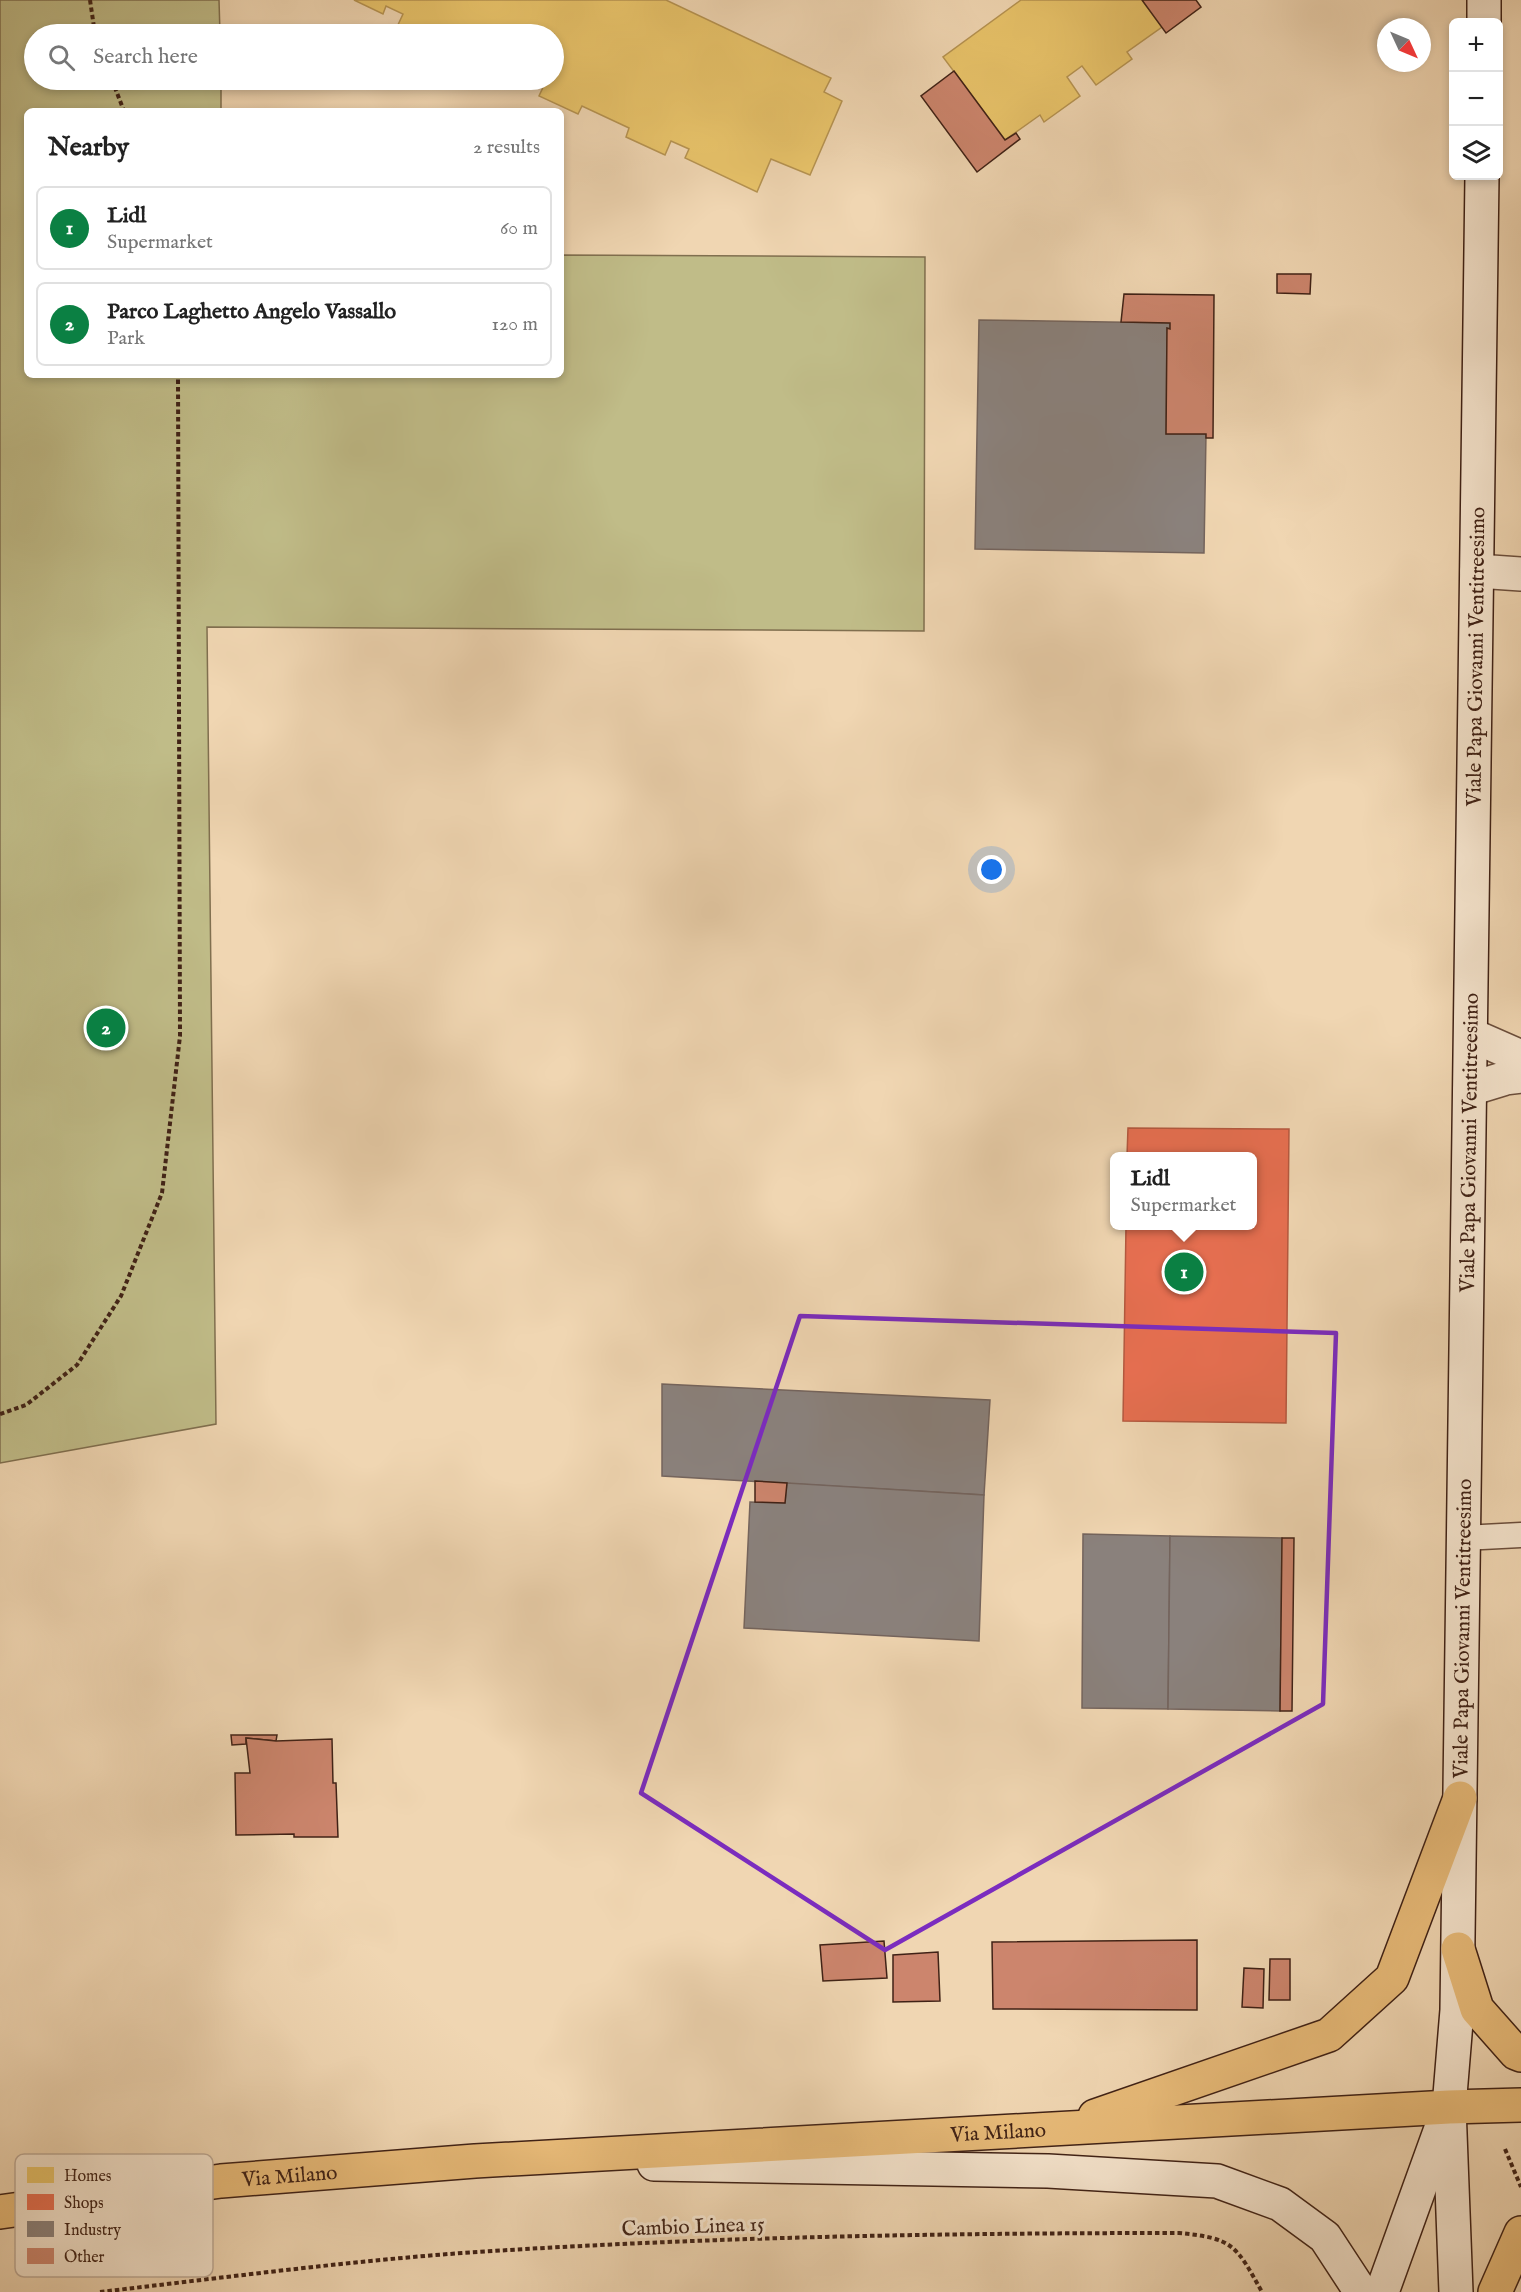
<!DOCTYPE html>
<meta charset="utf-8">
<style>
body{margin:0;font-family:"IM FELL English",serif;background:#f6f6f6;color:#222}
.controls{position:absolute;right:18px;top:18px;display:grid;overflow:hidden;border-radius:9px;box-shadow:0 3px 9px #0003}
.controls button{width:54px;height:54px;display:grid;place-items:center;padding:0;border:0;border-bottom:2px solid #e0e0e0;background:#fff;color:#222;font:30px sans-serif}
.compass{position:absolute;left:1377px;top:18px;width:54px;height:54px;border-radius:50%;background:#fff;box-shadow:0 3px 9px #0003;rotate:134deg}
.you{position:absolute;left:992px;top:870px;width:21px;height:21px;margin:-15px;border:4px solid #fff;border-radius:50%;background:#1a73e8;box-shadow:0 0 0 9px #1a73e833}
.badge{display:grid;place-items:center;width:39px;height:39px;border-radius:50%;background:#0b8043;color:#fff;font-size:20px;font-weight:700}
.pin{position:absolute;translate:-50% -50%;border:3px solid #fff;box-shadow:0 2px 6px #0006}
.popup{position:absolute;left:1110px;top:1152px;width:147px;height:78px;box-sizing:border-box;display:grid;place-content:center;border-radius:9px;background:#fff;filter:drop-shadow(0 2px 4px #0005);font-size:20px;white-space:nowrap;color:#767676}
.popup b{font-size:22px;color:#222}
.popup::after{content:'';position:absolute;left:50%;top:100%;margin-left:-12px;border:12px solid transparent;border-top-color:#fff}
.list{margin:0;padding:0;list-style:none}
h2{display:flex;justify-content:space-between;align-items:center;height:78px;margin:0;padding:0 24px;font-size:26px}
h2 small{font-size:20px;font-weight:400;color:#767676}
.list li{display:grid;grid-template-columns:39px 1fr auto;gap:18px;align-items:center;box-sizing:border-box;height:84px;margin:0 12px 12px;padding:0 12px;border:2px solid #e0e0e0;border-radius:9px}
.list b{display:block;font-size:22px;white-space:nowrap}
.list p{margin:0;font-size:20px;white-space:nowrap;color:#767676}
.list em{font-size:20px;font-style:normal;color:#767676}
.icon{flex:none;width:33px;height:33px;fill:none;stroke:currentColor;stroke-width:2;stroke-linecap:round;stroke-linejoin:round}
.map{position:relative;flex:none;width:1521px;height:2292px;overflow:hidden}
.search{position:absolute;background:#fff;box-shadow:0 3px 9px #0003;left:24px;top:24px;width:540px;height:66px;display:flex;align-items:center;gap:15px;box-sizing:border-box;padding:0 21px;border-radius:33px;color:#767676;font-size:22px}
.panel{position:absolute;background:#fff;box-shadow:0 3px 9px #0003;left:24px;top:108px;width:540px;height:270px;border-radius:9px}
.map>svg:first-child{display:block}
.green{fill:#c0bc88;stroke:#806f4f;stroke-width:1.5}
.homes{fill:#e9c46a;stroke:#b69351;stroke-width:1.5}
.shops{fill:#e76f51;stroke:#b5583f;stroke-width:1.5}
.industry{fill:#8a817c;stroke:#74645d;stroke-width:1.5}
.building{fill:#cc856d;stroke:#402216;stroke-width:1.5}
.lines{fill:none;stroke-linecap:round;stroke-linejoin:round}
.lane-casing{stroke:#6c4f3d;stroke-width:27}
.street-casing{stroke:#6c4f3d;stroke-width:36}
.secondary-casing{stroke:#402216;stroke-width:36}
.primary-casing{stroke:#402216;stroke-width:36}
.path{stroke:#402216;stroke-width:4;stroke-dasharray:4.5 3;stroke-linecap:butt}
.lane{stroke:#f5e4cd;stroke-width:24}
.street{stroke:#f5e4cd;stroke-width:33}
.secondary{stroke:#f5e4cd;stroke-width:33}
.primary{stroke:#e8bb79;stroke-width:33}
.marked{fill:none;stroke:#7b2cbf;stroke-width:4.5;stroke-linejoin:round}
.labels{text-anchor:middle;stroke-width:6;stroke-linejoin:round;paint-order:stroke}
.street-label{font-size:21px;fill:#402216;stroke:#f5e4cd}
.key{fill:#f5e4cd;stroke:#bfaa96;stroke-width:1.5}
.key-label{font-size:16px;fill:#402216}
</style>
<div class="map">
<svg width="1521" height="2292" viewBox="0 0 1521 2292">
<rect width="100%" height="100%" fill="#f0d6b2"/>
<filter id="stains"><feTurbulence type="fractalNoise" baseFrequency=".00333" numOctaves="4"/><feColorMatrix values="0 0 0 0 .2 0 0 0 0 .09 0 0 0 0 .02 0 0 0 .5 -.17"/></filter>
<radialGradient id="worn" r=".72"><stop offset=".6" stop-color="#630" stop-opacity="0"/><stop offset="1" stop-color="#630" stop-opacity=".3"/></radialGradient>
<!-- green -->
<polygon class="green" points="0,0 219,0 220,34 34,34 34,80 221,80 221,111 27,111 27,375 561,375 561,255 925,257 924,631 207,627 216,1424 0,1463"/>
<!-- homes -->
<g class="homes">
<polygon points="354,0 666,0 831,78 824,92 842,101 810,175 771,159 757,192 685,158 689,149 671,141 665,155 626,137 629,128 582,106 578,114 539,96 546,81 542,80 554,80 554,34 408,34 396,29 403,14 386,6 383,14"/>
<polygon points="1021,0 1142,0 1162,27 1127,52 1132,59 1096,85 1082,66 1067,77 1080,96 1044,122 1040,115 1005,140 943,57"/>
<polygon points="503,80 527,80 523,89"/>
</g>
<!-- shops -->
<polygon class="shops" points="1128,1128 1289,1129 1286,1423 1123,1421 1126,1226 1253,1226 1253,1156 1127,1156"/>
<!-- industry -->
<g class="industry">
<polygon points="979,320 1170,323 1170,329 1167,328 1166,434 1206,434 1204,553 975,549"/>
<polygon points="662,1384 990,1400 984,1495 662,1476"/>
<polygon points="787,1483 984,1495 979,1641 744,1628 750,1502 785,1503"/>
<polygon points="1083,1534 1170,1536 1168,1709 1082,1708"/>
<polygon points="1170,1536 1282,1538 1280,1711 1168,1709"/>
</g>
<!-- building -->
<g class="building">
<polygon points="1142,0 1196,0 1201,7 1166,33"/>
<polygon points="954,71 1005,140 1016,133 1020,139 977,172 921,96"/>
<polygon points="1277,274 1311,274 1310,294 1277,293"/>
<polygon points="1124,294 1214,295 1213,438 1206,438 1206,434 1166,434 1167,328 1170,329 1170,323 1121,322"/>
<polygon points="755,1481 787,1483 785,1503 755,1502"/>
<polygon points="1282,1538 1294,1538 1292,1711 1280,1711"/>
<polygon points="231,1735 277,1735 276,1741 246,1738 246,1744 232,1745"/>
<polygon points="246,1738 276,1741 332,1739 333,1783 336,1783 338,1837 294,1837 294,1834 236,1835 235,1773 250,1773"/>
<polygon points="1197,1940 1197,2010 993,2009 992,1942"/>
<polygon points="884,1941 887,1978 823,1981 820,1945"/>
<polygon points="938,1952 940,2001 893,2002 893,1955"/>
<polygon points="1270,1959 1290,1959 1290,2000 1269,2000"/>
<polygon points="1244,1968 1264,1969 1263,2008 1242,2007"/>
</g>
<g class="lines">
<!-- lane casing -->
<g class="lane-casing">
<polyline id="lane" points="1463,1538 1521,1535"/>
</g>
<!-- street casing -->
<g class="street-casing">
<g id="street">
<polyline points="1477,571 1521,574"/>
<polyline points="1471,1035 1521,1057"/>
<polyline points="1470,1089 1506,1078 1521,1076"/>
</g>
</g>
<!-- secondary casing -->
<g class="secondary-casing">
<g id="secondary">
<polyline points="1484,22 1484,0"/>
<polyline points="654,2164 1048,2171 1217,2181 1280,2204 1325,2237 1361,2292"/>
<polyline points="1382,2292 1443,2123"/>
<path id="s1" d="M1456,2292l-7,-185 8,-97 25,-1834"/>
</g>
</g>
<!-- primary casing -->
<g class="primary-casing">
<g id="primary">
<polyline points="1458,1949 1477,2009 1516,2053 1521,2055"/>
<polyline points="1095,2116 1329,2035 1392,1978 1460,1798"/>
<path id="s2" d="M0,2212l221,-31 254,-20 974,-54 72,-2"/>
<polyline points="1495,2292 1521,2233"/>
</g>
</g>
<!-- path -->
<g class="path">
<polyline points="90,0 95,34"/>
<polyline points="112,80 124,111"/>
<polyline points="0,1414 26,1405 77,1365 121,1296 162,1193 180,1036 178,375"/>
<polyline points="1505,2149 1521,2187"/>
<path d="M100,2292c120,-14 241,-30 362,-39 239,-16 478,-20 717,-20 54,5 57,12 83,59"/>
</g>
<!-- lane -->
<use href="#lane" class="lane"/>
<!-- street -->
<use href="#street" class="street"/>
<!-- secondary -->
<use href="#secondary" class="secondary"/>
<!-- primary -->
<use href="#primary" class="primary"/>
</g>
<!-- marked area -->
<path class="marked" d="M800,1316l536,17 -13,371 -438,246 -244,-157z"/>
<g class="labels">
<!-- street labels -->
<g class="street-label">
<text dy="7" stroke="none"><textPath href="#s1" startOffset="1636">Viale Papa Giovanni Ventitreesimo</textPath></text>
<text dy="7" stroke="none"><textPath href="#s1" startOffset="1150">Viale Papa Giovanni Ventitreesimo</textPath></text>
<text dy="7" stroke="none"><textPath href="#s1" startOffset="664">Viale Papa Giovanni Ventitreesimo</textPath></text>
<text dy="7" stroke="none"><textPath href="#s2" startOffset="1002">Via Milano</textPath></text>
<text dy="7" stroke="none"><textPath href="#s2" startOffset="292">Via Milano</textPath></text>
<text transform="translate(693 2226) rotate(-2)" y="7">Cambio Linea 15</text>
</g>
</g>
<!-- legend -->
<rect x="15" y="2154" width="198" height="123" rx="9" class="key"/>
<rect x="27" y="2167" width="27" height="16" fill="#e9c46a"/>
<rect x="27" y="2194" width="27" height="16" fill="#e76f51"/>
<rect x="27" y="2221" width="27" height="16" fill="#8a817c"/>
<rect x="27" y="2248" width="27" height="16" fill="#cc856d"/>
<g class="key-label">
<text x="64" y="2181">Homes</text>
<text x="64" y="2208">Shops</text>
<text x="64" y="2235">Industry</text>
<text x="64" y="2262">Other</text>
</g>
<rect width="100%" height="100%" filter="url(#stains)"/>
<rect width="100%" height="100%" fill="url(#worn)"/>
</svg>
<div class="controls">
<button>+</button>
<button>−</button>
<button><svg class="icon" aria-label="layers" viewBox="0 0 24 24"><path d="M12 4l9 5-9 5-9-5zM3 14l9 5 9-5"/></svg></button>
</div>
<svg class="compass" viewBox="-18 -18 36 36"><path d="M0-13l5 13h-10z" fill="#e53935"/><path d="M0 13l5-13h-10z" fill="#767676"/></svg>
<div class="you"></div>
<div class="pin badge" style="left:1184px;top:1272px">1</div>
<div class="popup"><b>Lidl</b>Supermarket</div>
<div class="pin badge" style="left:106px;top:1028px">2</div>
<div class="search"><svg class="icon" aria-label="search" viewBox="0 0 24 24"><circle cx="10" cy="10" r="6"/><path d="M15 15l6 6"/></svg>Search here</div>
<section class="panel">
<h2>Nearby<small>2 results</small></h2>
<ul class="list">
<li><span class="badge">1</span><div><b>Lidl</b><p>Supermarket</p></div><em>60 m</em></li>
<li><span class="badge">2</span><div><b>Parco Laghetto Angelo Vassallo</b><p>Park</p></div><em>120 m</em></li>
</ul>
</section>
</div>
